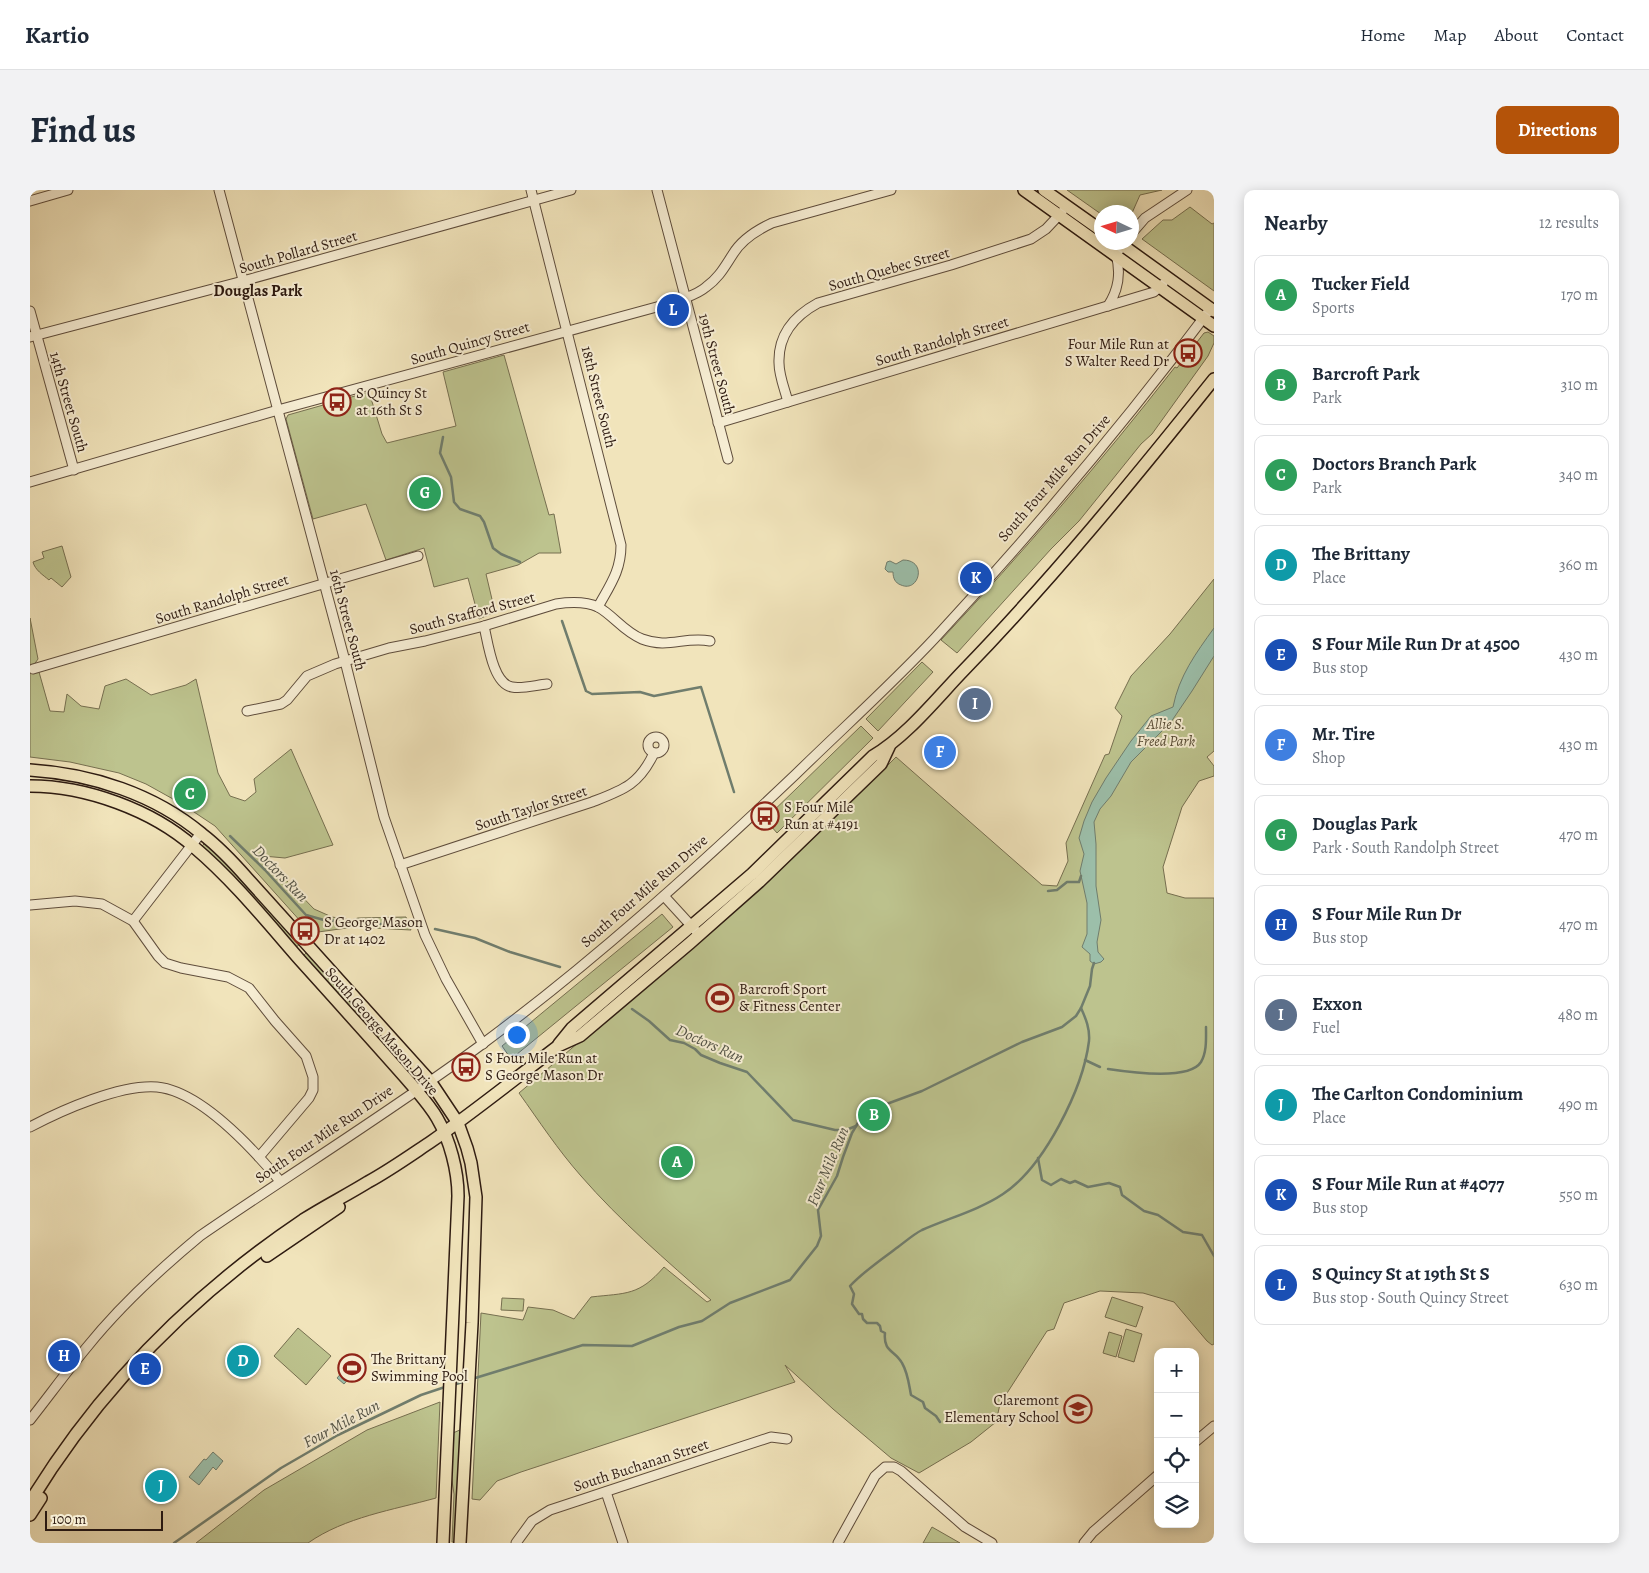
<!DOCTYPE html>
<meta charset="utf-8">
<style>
body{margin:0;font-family:Alegreya,serif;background:#f2f2f3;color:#1f2937}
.controls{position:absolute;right:15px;bottom:15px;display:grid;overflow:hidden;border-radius:10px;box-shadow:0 2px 12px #0003}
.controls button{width:45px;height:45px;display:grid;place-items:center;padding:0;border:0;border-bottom:1px solid #e0e1e3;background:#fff;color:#1f2937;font:25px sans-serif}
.compass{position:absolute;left:1064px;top:15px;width:45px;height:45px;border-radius:50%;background:#fff;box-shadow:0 2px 12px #0003;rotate:274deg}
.scale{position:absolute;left:15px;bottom:12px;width:118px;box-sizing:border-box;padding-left:5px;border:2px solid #2e1b11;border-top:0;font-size:14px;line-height:18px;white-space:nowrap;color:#2e1b11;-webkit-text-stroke:4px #f6edd3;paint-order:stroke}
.you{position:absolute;left:486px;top:844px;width:18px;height:18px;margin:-12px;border:4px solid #fff;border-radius:50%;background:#1a73e8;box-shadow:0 0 0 8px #1a73e833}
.badge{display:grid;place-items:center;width:32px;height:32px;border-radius:50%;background:#b45309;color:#fff;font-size:16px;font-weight:700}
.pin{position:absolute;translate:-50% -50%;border:2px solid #fff;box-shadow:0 1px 5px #0006}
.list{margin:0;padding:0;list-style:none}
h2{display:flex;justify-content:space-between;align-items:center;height:65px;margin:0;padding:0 20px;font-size:21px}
h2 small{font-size:16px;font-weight:400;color:#747a83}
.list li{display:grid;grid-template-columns:32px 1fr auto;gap:15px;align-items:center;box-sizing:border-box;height:80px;margin:0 10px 10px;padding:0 10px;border:1px solid #e0e1e3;border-radius:10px}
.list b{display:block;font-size:19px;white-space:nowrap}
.list p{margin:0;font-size:16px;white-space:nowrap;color:#747a83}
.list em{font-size:16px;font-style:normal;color:#747a83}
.icon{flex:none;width:28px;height:28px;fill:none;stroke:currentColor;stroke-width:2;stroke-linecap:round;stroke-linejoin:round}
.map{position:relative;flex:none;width:1184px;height:1353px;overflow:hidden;border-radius:10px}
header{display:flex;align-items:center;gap:30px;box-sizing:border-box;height:70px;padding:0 25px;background:#fff;border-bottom:1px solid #e0e1e3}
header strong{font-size:24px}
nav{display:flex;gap:28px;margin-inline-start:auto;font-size:18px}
.intro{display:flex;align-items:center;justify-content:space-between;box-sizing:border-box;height:120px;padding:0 30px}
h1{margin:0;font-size:35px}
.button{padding:12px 22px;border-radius:10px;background:#b45309;color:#fff;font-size:18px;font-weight:700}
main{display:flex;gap:30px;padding:0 30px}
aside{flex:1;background:#fff;border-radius:10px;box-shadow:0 2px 12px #0003}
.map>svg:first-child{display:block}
.green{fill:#bdc38e;stroke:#766f50}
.water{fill:#9cbfaa;stroke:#707d6d}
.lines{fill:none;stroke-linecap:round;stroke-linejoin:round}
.stream{stroke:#707d6d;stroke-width:2.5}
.minor-casing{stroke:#5f4d3c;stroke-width:11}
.major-casing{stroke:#2e1b11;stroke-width:14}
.minor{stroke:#f6edd3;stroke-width:9}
.major{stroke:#f1e4bb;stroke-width:11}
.labels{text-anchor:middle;stroke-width:4;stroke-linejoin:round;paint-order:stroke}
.street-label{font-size:15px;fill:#2e1b11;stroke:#f6edd3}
.poi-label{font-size:15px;fill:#2e1b11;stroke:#f6edd3;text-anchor:start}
.park-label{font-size:15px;font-style:italic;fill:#594d36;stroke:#f6edd3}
.neighbourhood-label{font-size:16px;font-weight:bold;fill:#2e1b11;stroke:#f6edd3}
.water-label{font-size:16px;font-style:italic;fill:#545447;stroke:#f6edd3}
</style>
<header>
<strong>Kartio</strong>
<nav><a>Home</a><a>Map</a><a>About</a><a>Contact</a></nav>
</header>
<div class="intro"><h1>Find us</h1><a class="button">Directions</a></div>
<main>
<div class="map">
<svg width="1184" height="1353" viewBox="0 0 1184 1353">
<rect width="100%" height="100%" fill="#f1e4bb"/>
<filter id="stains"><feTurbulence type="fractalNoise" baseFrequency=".004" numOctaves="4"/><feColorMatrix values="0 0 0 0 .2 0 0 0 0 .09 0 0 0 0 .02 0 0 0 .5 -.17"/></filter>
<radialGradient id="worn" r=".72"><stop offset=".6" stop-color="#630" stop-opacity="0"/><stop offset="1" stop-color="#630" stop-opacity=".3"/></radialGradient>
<!-- green -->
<g class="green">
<polygon points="1037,0 1132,0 1110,5 1102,23 1071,24"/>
<polygon points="1160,17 1182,34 1184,33 1184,101 1112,49 1133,30 1142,30"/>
<path d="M1178,142l6,4v7l-6,13 -56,78 -11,10 -62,77 -28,28 -94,104 -16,-13c82,-88 160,-178 234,-273l2,1 27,-35z"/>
<polygon points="474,165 519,325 524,324 531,363 509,363 488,375 456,384 465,422 449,429 438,388 404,397 394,358 356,370 336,314 283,329 256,229 258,225 339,202 352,244 357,253 426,236 413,182"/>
<path d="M32,356l9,31 -9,10 -11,-9 -2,2c-6,-5 -14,-10 -16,-18l11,-4 -2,-6z"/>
<path d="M1184,389v172l-7,6 7,9v10l-15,5 -17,26 -19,60 4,26 18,5h29v446l-2,1 -5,-4 -33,-39 -31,-9 -43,-2 -36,12 -10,26 -7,2 -47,73 -4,18 -25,20 -52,31 -28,-15 -58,-49 -48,-44 10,17 -274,90 -24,9 -17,19 -8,-1 9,-186 42,7 5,-13 25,3 21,9 17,-22c35,-4 48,-1 73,-30l43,35 4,-2c-45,-40 -91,-79 -130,-124 -23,-26 -42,-55 -62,-83 128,-109 259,-216 377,-336l146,128 15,1 11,-25 -2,-18 39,-88 4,-1 13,-38 -7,-8 16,-32 39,-42z"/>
<polygon points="0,428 8,469 1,479 9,482 20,521 34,522 37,504 51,516 69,519 75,496 96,489 121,505 156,495 166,489 188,583 200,606 215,611 226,602 224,589 261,559 303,655 255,668 233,666 284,719 302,727 321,730 328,728 376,727 381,740 324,737 281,743 185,636 152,614 116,594 89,583 40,572 0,567"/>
<polygon points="892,472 903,482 848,541 836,529"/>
<polygon points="831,536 843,548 747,643 735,629"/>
<polygon points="176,652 187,662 270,754 265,758 171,657"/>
<polygon points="632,724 643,737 481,869 472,856"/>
<polygon points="277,762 388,886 385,887 363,862 351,855 272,767"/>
<polygon points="1082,1107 1113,1117 1106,1137 1075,1127"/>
<polygon points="472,1108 494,1109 493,1121 471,1120"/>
<polygon points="268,1138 301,1166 276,1195 244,1166"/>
<polygon points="1096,1139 1112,1144 1104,1172 1088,1167"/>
<polygon points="1079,1142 1092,1146 1086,1167 1073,1163"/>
<path d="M410,1212l-4,96c-43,12 -91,19 -128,45h-112l68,-53 103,-60z"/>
<polygon points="432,1239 427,1352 422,1352 424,1304 421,1284 423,1243"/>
<polygon points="902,1337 930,1353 893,1353"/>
</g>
<!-- water -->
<g class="water">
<path d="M873,370c25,0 16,33 -2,25 -6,-2 -8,-7 -8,-13h-5l-3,-3 2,-7 3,-1 6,3z"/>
<path d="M1184,438v28l-22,35 -21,31 -40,40 -20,34 -11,13 -6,13 2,22v42l5,34 -4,22 1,10 6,7 -3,3 -7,2 -4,-3v-7l-8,-7 5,-13v-31l-7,-32 4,-17 -5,-16 5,-17 8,-19 14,-24 25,-37 20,-25 22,-9c6,-31 23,-54 41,-79z"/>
<polygon points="321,1172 335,1184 330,1190 323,1184 314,1194 307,1188"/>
<polygon points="183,1262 193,1271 186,1280 183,1277 169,1295 159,1287 174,1269 176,1270"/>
</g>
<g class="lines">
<!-- stream -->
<g class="stream">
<polyline points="413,247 410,263 421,287 424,312 430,319 450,326 454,332 463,358 471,364 490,372"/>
<polyline points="532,431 556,501 562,504 610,502 624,506 671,497 704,602"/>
<polyline points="200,646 235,680 276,725 294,730 379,736"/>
<polyline points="1018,701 1027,700 1037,692 1049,692 1051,686"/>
<polyline points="405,739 445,748 480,762 530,777"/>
<polyline points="602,819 619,831 640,850 654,853 665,859 671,865 690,873 717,882 763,930 805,940 816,940 826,936"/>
<polyline points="1055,870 1070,877"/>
<path d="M1078,879c20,3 81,12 93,-7 6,-10 5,-24 5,-35"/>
<polyline points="1008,968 1012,990 1021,995 1031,989 1040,993 1045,991 1058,997 1079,993 1090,997 1092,1005 1114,1021 1128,1025 1153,1042 1172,1045 1184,1066"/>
<polyline points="442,1189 553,1155 602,1156 649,1137 672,1131 700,1113 760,1090 787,1056 791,1046 788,1020 807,986 813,967 822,943 832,926 843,919 892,901 992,852 1032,837 1046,826 1051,818 1060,796 1062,779 1064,773"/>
<polyline points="423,1195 436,1191"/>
<path d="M910,1232l-4,-6 -11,-8 -2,-6 -12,-7c-2,-10 -3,-22 -9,-32 -7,-13 -19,-11 -17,-30l-4,-2 -1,-5 -3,-3h-10l-4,-4 -1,-5h-3l-7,-10 2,-10 -4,-8c14,-15 32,-27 48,-39 8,-6 16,-13 24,-17 27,-12 57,-20 81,-36 41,-27 80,-105 86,-153 1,-12 -3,-22 -8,-33"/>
<polyline points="144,1353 251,1278 308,1245 391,1205 415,1197"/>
</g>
<!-- minor casing -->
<g class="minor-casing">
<g id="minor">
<polyline points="189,0 315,471 354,627 395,745 416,789 453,854"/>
<path d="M501,0l90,355c0,26 -11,40 -23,62"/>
<polyline points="627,0 698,269"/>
<polyline points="0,11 38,0"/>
<polyline points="1102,43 1115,28 1157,0"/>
<path d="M1078,116c11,-17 13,-33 8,-52l9,-12"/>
<polyline points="0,121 44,280"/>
<polyline points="0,147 213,91 541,0"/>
<path d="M758,212c-3,-12 -9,-26 -9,-39 -1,-28 15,-47 39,-60l133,-38 80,-26 15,-10 16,-17"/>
<polyline points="688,233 1124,102 1133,94"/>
<path d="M0,292l248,-72 397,-108c11,-5 22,-7 31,-15 13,-9 19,-21 27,-33 9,-15 24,-24 39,-31l119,-33"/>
<path d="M454,436c4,17 9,58 28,61 11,2 24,-2 35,-3"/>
<polyline points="3,479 388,366"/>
<path d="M217,521l34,-7 6,-4 20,-24 28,-12 54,-16 36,-7 59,-15 72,-22c14,-2 29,-3 42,3 15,8 26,25 44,32 26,10 43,-3 68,2"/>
<circle cx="626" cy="555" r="8"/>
<path d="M370,675l192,-63c31,-12 47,-17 62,-49"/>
<polyline points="634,706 666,741"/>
<polyline points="0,715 45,711 72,714 103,731 128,766 135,773 151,778 198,787 219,798 245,831 276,866 283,887 283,900 279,908 229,967"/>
<polyline points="103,731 171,643"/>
<path d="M0,937c32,-17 91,-43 127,-40 43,4 96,62 123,94"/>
<path d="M0,1230c19,-24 37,-49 57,-73 33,-41 72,-77 113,-111 93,-64 190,-124 281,-191 111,-82 215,-176 315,-271 46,-45 95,-89 139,-136 97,-105 190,-215 276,-330"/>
<polyline points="1165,1252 1184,1236"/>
<polyline points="576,1302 593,1353"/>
<polyline points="486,1353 502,1331 520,1320 741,1247 757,1249"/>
<polyline points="808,1353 845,1286 855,1277 864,1277 871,1281 935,1337 962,1353"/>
<polyline points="1054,1353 1063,1342 1128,1285"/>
</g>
</g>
<!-- major casing -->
<g class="major-casing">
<g id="major">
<polyline points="994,0 1184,136"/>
<polyline points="1014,0 1072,41"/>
<polyline points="1088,52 1184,121"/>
<path d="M0,580c62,4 124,24 172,64 17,13 32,29 46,45l182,202 28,42 9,25 4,15 5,34 -4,126 -12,220"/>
<path d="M0,596c56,0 122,24 164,61 39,33 72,74 106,113 37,41 74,82 111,124 9,11 19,22 26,34 13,22 21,53 21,78l-15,347"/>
<path d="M529,854l13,-16 180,-154 121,-118c34,-20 63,-57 91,-86 89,-92 170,-191 250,-291"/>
<polyline points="237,1066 309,1017"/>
<path d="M0,1312c69,-113 163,-208 273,-282 22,-14 44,-25 65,-38 22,-12 43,-27 64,-41 43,-30 84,-63 126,-95l22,-10 110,-93 69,-61 122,-118 8,-17"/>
<polyline points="0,1325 11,1308"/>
</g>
</g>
<!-- minor -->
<use href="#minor" class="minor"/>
<!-- major -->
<use href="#major" class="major"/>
</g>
<!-- icons -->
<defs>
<g id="bus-ring" transform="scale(1.4375)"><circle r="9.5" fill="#f6edd3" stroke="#8f2418" stroke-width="1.5"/><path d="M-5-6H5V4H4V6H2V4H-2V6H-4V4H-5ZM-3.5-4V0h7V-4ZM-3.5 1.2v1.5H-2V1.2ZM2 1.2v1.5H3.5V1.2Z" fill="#8f2418"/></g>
<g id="stadium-ring" transform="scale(1.4375)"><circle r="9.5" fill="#f6edd3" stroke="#8f2418" stroke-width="1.5"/><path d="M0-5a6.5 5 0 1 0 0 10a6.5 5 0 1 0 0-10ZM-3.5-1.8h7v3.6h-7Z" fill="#8f2418"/></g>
<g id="school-ring" transform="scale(1.4375)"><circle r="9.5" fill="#f6edd3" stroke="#8f2418" stroke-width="1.5"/><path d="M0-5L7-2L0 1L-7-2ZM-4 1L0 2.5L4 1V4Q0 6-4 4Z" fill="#8f2418"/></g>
</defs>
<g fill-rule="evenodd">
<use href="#bus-ring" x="1158" y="163"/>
<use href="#bus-ring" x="307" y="212"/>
<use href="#bus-ring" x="735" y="626"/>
<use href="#bus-ring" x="275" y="741"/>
<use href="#stadium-ring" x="690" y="808"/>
<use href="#bus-ring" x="436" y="877"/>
<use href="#stadium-ring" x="322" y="1178"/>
<use href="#school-ring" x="1048" y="1219"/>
</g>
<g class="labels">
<!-- street labels -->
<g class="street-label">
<text transform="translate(268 62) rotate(-16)" y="5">South Pollard Street</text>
<text transform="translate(859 79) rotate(-16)" y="5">South Quebec Street</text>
<text transform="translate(912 151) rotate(-17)" y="5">South Randolph Street</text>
<text transform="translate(440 153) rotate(-16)" y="5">South Quincy Street</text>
<text transform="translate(687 174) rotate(75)" y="5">19th Street South</text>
<text transform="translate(569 207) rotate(76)" y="5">18th Street South</text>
<text transform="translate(39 212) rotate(74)" y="5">14th Street South</text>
<text transform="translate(1024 288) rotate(-49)" y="5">South Four Mile Run Drive</text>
<text transform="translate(192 409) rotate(-17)" y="5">South Randolph Street</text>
<text transform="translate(442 423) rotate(-15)" y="5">South Stafford Street</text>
<text transform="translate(318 430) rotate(75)" y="5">16th Street South</text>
<text transform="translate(501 618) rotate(-18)" y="5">South Taylor Street</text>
<text transform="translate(614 701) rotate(-41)" y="5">South Four Mile Run Drive</text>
<text transform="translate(352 841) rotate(49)" y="5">South George Mason Drive</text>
<text transform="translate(294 944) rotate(-34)" y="5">South Four Mile Run Drive</text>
<text transform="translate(611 1275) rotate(-18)" y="5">South Buchanan Street</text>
</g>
<!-- poi labels -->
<g class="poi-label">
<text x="1139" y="159" text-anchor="end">Four Mile Run at<tspan x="1139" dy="17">S Walter Reed Dr</tspan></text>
<text x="326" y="208">S Quincy St<tspan x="326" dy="17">at 16th St S</tspan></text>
<text x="754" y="622">S Four Mile<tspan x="754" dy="17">Run at #4191</tspan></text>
<text x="294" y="737">S George Mason<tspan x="294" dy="17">Dr at 1402</tspan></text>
<text x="709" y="804">Barcroft Sport<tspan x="709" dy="17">&amp; Fitness Center</tspan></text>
<text x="455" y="873">S Four Mile Run at<tspan x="455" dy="17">S George Mason Dr</tspan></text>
<text x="341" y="1174">The Brittany<tspan x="341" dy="17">Swimming Pool</tspan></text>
<text x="1029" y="1215" text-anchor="end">Claremont<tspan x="1029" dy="17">Elementary School</tspan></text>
</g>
<!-- park labels -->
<g class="park-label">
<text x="1136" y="539">Allie S.<tspan x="1136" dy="17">Freed Park</tspan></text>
</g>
<!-- neighbourhood labels -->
<g class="neighbourhood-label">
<text x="228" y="106">Douglas Park</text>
</g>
<!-- water labels -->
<g class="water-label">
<text transform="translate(251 683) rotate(46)" y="6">Doctors Run</text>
<text transform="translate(680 853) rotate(24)" y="6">Doctors Run</text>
<text transform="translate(797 976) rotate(-67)" y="6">Four Mile Run</text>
<text transform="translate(311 1233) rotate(-28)" y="6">Four Mile Run</text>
</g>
</g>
<rect width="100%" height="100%" filter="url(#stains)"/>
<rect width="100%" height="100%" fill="url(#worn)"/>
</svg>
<div class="controls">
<button>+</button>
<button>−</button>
<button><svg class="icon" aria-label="locate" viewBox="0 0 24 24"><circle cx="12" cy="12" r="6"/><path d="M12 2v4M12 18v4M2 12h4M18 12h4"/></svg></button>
<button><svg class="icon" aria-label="layers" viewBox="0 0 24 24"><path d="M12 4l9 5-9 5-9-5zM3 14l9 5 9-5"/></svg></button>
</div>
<svg class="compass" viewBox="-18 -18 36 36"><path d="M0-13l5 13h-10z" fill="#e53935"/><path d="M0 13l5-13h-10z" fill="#747a83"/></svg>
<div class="scale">100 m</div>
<div class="you"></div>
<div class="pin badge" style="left:647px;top:972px;background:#2e9e5b">A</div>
<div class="pin badge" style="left:844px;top:925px;background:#2e9e5b">B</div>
<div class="pin badge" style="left:160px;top:604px;background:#2e9e5b">C</div>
<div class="pin badge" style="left:213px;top:1171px;background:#0f9aa8">D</div>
<div class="pin badge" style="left:115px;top:1179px;background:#1a4fb4">E</div>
<div class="pin badge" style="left:910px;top:562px;background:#3f7fe0">F</div>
<div class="pin badge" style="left:395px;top:303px;background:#2e9e5b">G</div>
<div class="pin badge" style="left:34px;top:1166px;background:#1a4fb4">H</div>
<div class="pin badge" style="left:945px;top:514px;background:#5c6f8a">I</div>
<div class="pin badge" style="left:131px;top:1296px;background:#0f9aa8">J</div>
<div class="pin badge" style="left:946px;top:388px;background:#1a4fb4">K</div>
<div class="pin badge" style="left:643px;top:120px;background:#1a4fb4">L</div>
</div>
<aside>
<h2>Nearby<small>12 results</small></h2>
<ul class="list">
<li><span class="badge" style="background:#2e9e5b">A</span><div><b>Tucker Field</b><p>Sports</p></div><em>170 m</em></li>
<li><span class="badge" style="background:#2e9e5b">B</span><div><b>Barcroft Park</b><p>Park</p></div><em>310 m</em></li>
<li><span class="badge" style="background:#2e9e5b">C</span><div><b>Doctors Branch Park</b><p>Park</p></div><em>340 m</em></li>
<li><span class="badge" style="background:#0f9aa8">D</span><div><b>The Brittany</b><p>Place</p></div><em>360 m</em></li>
<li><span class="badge" style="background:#1a4fb4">E</span><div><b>S Four Mile Run Dr at 4500</b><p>Bus stop</p></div><em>430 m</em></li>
<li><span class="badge" style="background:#3f7fe0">F</span><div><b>Mr. Tire</b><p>Shop</p></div><em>430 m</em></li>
<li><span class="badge" style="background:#2e9e5b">G</span><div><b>Douglas Park</b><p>Park · South Randolph Street</p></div><em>470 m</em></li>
<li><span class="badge" style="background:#1a4fb4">H</span><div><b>S Four Mile Run Dr</b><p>Bus stop</p></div><em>470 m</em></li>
<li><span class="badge" style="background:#5c6f8a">I</span><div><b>Exxon</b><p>Fuel</p></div><em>480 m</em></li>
<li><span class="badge" style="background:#0f9aa8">J</span><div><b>The Carlton Condominium</b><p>Place</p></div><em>490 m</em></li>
<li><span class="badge" style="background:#1a4fb4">K</span><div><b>S Four Mile Run at #4077</b><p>Bus stop</p></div><em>550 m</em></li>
<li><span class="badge" style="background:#1a4fb4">L</span><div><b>S Quincy St at 19th St S</b><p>Bus stop · South Quincy Street</p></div><em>630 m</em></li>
</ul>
</aside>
</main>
